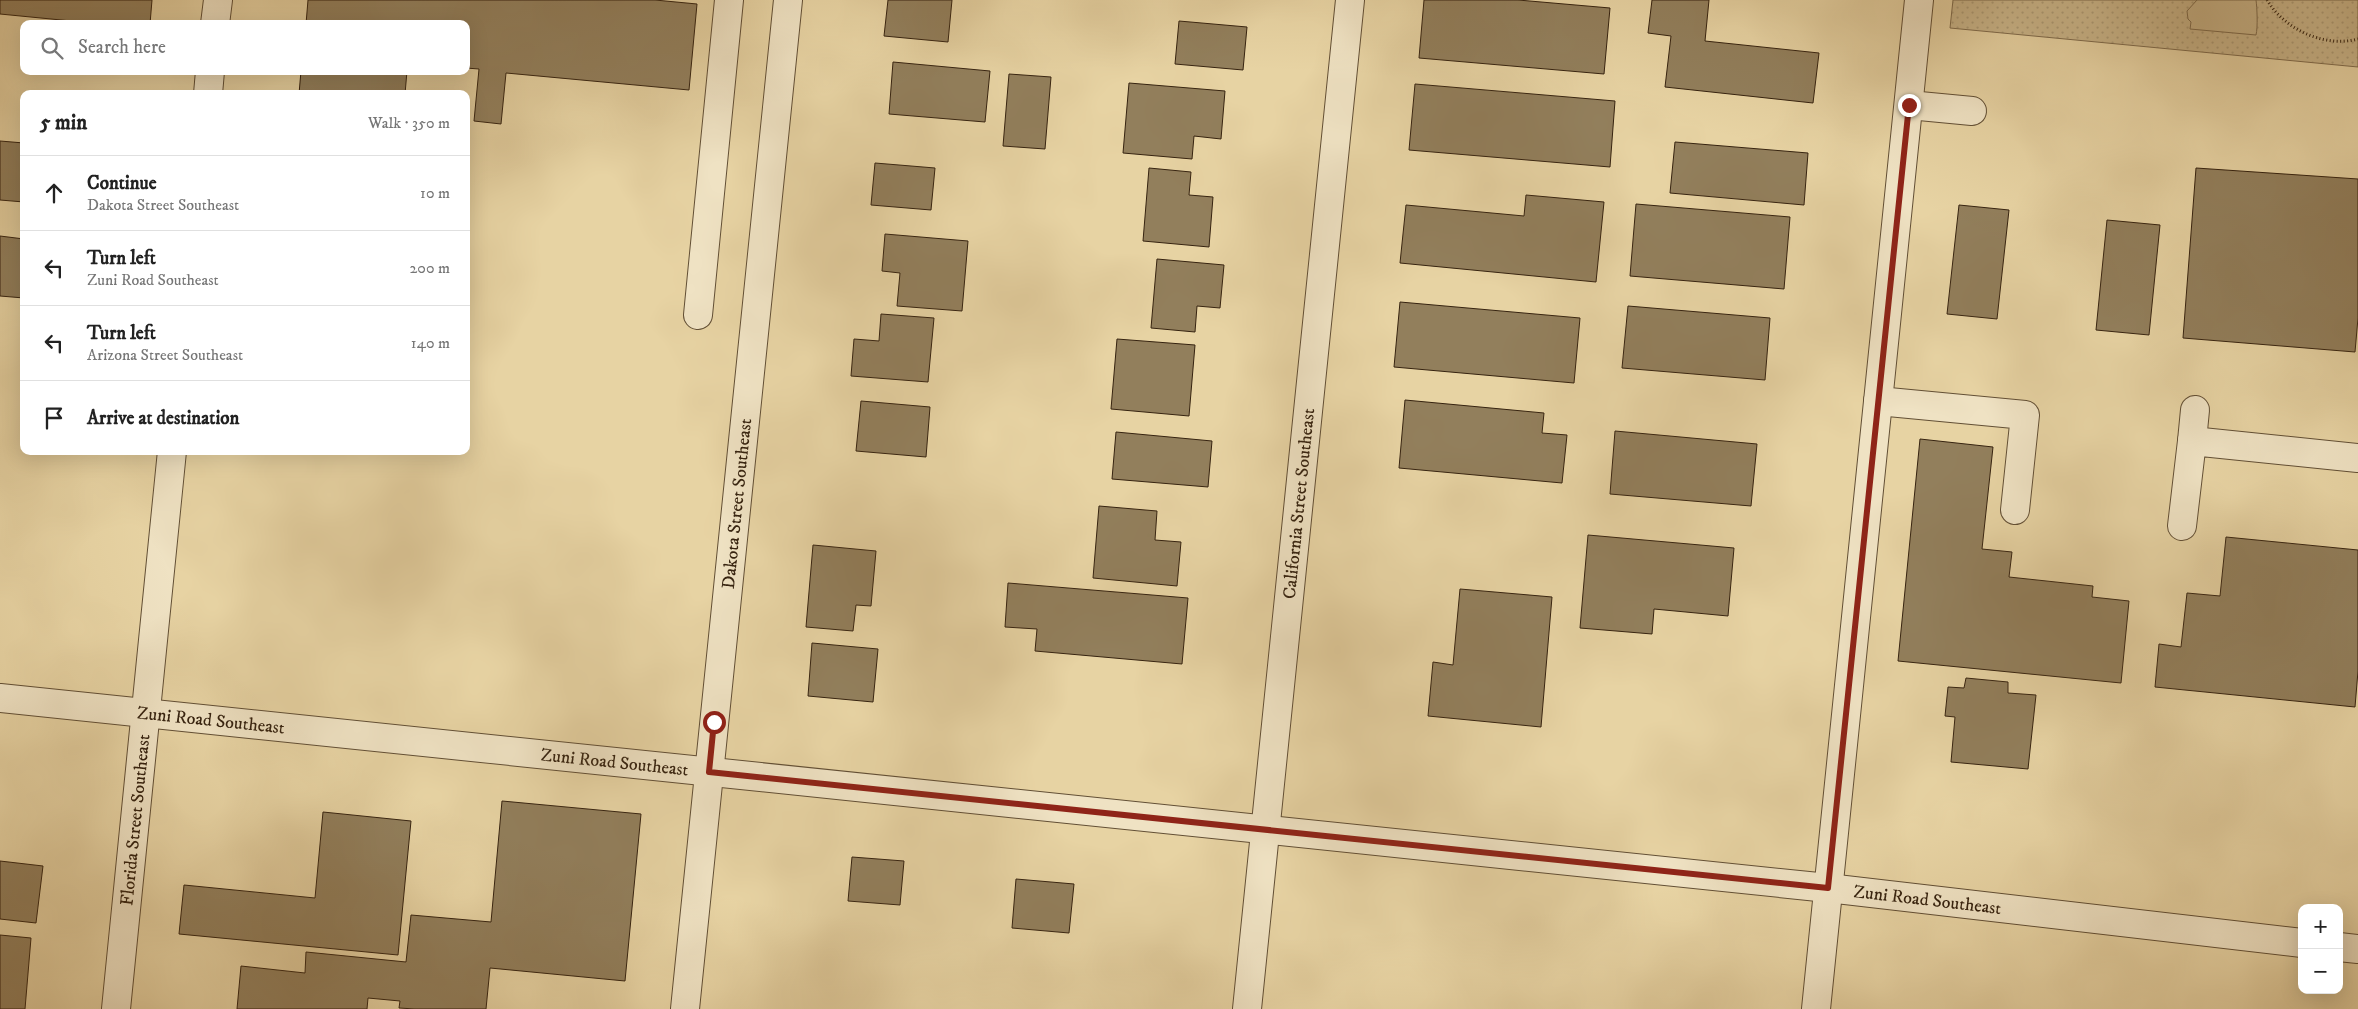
<!DOCTYPE html>
<meta charset="utf-8">
<style>
body{margin:0;font-family:"IM FELL DW Pica",serif;background:#f6f6f6;color:#222}
.controls{position:absolute;right:15px;bottom:15px;display:grid;overflow:hidden;border-radius:10px;box-shadow:0 5px 20px #0002}
.controls button{width:45px;height:45px;display:grid;place-items:center;padding:0;border:0;border-bottom:1px solid #e0e0e0;background:#fff;color:#222;font:25px sans-serif}
.stop{position:absolute;width:15px;height:15px;margin:-11px;border:4px solid #8f2418;border-radius:50%;background:#fff}
.stop.end{background:#8f2418;border-color:#fff;box-shadow:0 1px 5px #0008}
.list{margin:0;padding:0;list-style:none}
h2{display:flex;justify-content:space-between;align-items:center;height:65px;margin:0;padding:0 20px;font-size:21px}
h2 small{font-size:16px;font-weight:400;color:#767676}
.list li{display:grid;grid-template-columns:32px 1fr auto;gap:15px;align-items:center;box-sizing:border-box;height:75px;padding:0 20px;border-top:1px solid #e0e0e0}
.list b{display:block;font-size:19px;white-space:nowrap}
.list p{margin:0;font-size:16px;white-space:nowrap;color:#767676}
.list em{font-size:16px;font-style:normal;color:#767676}
.icon{flex:none;width:28px;height:28px;fill:none;stroke:currentColor;stroke-width:2;stroke-linecap:round;stroke-linejoin:round}
.map{position:relative;flex:none;width:2358px;height:1009px;overflow:hidden}
.search{position:absolute;background:#fff;box-shadow:0 5px 20px #0002;left:20px;top:20px;width:450px;height:55px;display:flex;align-items:center;gap:12px;box-sizing:border-box;padding:0 18px;border-radius:10px;color:#767676;font-size:19px}
.panel{position:absolute;background:#fff;box-shadow:0 5px 20px #0002;left:20px;top:90px;width:450px;height:365px;border-radius:10px}
.map>svg:first-child{display:block}
.park{fill:url(#park-dots);stroke:#806c4d}
.pitch{fill:#c9b58a;stroke:#806c4d}
.building{fill:#927f5c;stroke:#362310}
.lines{fill:none;stroke-linecap:round;stroke-linejoin:round}
.minor-casing{stroke:#624f35;stroke-width:30}
.path{stroke:#362310;stroke-width:3;stroke-dasharray:1 2.5;stroke-linecap:butt}
.minor{stroke:#efe2c3;stroke-width:28}
.route{stroke:#8f2418;stroke-width:6}
.labels{text-anchor:middle;stroke-width:4;stroke-linejoin:round;paint-order:stroke}
.street-label{font-size:18px;fill:#362310;stroke:#efe2c3}
</style>
<div class="map">
<svg width="2358" height="1009" viewBox="0 0 2358 1009">
<defs>
<pattern id="park-dots" width="8" height="8" patternUnits="userSpaceOnUse" patternTransform="scale(1.25)"><rect width="8" height="8" fill="#c9b58a"/><path d="M2 2h.1M6 6h.1" fill="none" stroke="#ad9b76" stroke-width="1.8" stroke-linecap="round"/></pattern>
</defs>
<rect width="100%" height="100%" fill="#e7d3a3"/>
<filter id="stains"><feTurbulence type="fractalNoise" baseFrequency=".004" numOctaves="4"/><feColorMatrix values="0 0 0 0 .2 0 0 0 0 .09 0 0 0 0 .02 0 0 0 .5 -.17"/></filter>
<radialGradient id="worn" r=".72"><stop offset=".6" stop-color="#630" stop-opacity="0"/><stop offset="1" stop-color="#630" stop-opacity=".3"/></radialGradient>
<!-- park -->
<polygon class="park" points="1953,0 2358,0 2358,67 1950,28"/>
<!-- pitch -->
<path class="pitch" d="M2197,0h59c1,7 2,27 0,35l-66,-6 1,-7 -3,-3 -1,-8z"/>
<!-- building -->
<g class="building">
<polygon points="0,0 152,0 150,24 102,24 0,14"/>
<polygon points="308,0 655,0 697,4 689,90 506,73 501,124 474,121 479,69 466,68 466,24 306,24"/>
<polygon points="888,0 952,0 948,42 884,36"/>
<polygon points="1424,0 1518,0 1610,8 1604,74 1419,58"/>
<polygon points="1652,0 1709,0 1705,41 1819,53 1813,103 1665,87 1671,36 1648,33"/>
<polygon points="1179,21 1247,27 1243,70 1175,64"/>
<polygon points="893,62 990,71 985,122 889,114"/>
<polygon points="301,71 407,71 405,94 299,94"/>
<polygon points="1009,74 1051,77 1045,149 1003,146"/>
<polygon points="1129,83 1225,91 1221,139 1194,136 1192,159 1123,153"/>
<polygon points="1415,84 1615,101 1610,167 1409,150"/>
<polygon points="0,141 24,143 24,202 0,200"/>
<polygon points="1675,142 1808,153 1804,205 1670,193"/>
<polygon points="875,163 935,168 931,210 871,205"/>
<polygon points="1149,168 1191,172 1189,195 1213,197 1209,247 1143,241"/>
<polygon points="2196,168 2358,179 2358,318 2355,352 2183,338"/>
<polygon points="1526,195 1604,202 1596,282 1400,263 1406,205 1524,216"/>
<polygon points="1636,204 1790,217 1784,289 1630,276"/>
<polygon points="1959,205 2009,210 1997,319 1947,314"/>
<polygon points="2107,220 2160,225 2149,335 2096,330"/>
<polygon points="885,234 968,241 962,311 897,306 900,273 882,271"/>
<polygon points="0,236 24,239 24,298 0,296"/>
<polygon points="1157,259 1224,265 1220,308 1197,306 1195,332 1151,328"/>
<polygon points="1400,302 1580,318 1574,383 1394,367"/>
<polygon points="1628,306 1770,318 1765,380 1622,368"/>
<polygon points="881,314 934,318 928,382 851,376 854,339 879,341"/>
<polygon points="1117,339 1195,345 1189,416 1111,409"/>
<polygon points="1405,400 1544,413 1542,433 1567,435 1562,483 1399,468"/>
<polygon points="861,401 930,407 926,457 856,451"/>
<polygon points="1615,431 1757,444 1751,506 1610,494"/>
<polygon points="1116,432 1212,441 1208,487 1112,479"/>
<polygon points="1920,439 1993,447 1982,549 2012,552 2009,577 2093,586 2092,597 2129,601 2121,683 1898,661"/>
<polygon points="1099,506 1157,511 1155,540 1181,542 1177,586 1093,578"/>
<polygon points="1588,535 1734,548 1728,616 1654,609 1652,634 1580,628"/>
<polygon points="2226,537 2358,550 2358,671 2355,707 2155,687 2159,644 2181,647 2187,593 2220,596"/>
<polygon points="813,545 876,551 871,606 856,605 853,631 806,627"/>
<polygon points="1008,583 1188,598 1182,664 1035,651 1037,629 1005,627"/>
<polygon points="1460,589 1552,597 1541,727 1428,716 1433,662 1453,665"/>
<polygon points="812,643 878,649 873,702 808,696"/>
<polygon points="1966,678 2008,682 2008,693 2036,695 2028,769 1951,762 1955,717 1945,716 1948,687 1964,688"/>
<polygon points="502,801 641,814 625,981 490,968 486,1009 415,1009 399,1008 400,1001 368,998 367,1009 237,1009 241,966 305,973 306,952 406,962 411,915 491,922"/>
<polygon points="323,812 411,821 398,955 179,934 184,885 315,898"/>
<polygon points="852,857 904,861 900,905 848,901"/>
<polygon points="0,861 43,866 36,923 0,919"/>
<polygon points="1016,879 1074,884 1069,933 1012,928"/>
<polygon points="0,935 31,938 25,1009 0,1009"/>
</g>
<g class="lines">
<!-- minor casing -->
<g class="minor-casing">
<g id="minor">
<polyline points="215,24 218,0"/>
<polyline points="208,94 210,71"/>
<polyline points="1909,105 1972,111"/>
<polyline points="698,315 729,0"/>
<polyline points="1878,401 2025,415 2015,510"/>
<polyline points="2192,441 2195,410"/>
<polyline points="2182,526 2192,441 2358,458"/>
<path id="s1" d="M0,698l1828,190 474,55"/>
<polyline points="2339,947 2358,949"/>
<path id="s2" d="M116,1009l56,-558"/>
<path id="s3" d="M685,1009l103,-1009"/>
<path id="s4" d="M1247,1009l103,-1009"/>
<polyline points="1816,1009 1919,0"/>
</g>
</g>
<!-- path -->
<path class="path" d="M2267,0c17,29 57,48 91,39"/>
<!-- minor -->
<use href="#minor" class="minor"/>
</g>
<g class="lines">
<!-- route -->
<polyline class="route" points="714,722 709,772 1828,888 1909,105"/>
</g>
<g class="labels">
<!-- street labels -->
<g class="street-label">
<text dy="6" stroke="none"><textPath href="#s3" startOffset="508">Dakota Street Southeast</textPath></text>
<text dy="6" stroke="none"><textPath href="#s4" startOffset="508">California Street Southeast</textPath></text>
<text dy="6" stroke="none"><textPath href="#s1" startOffset="212">Zuni Road Southeast</textPath></text>
<text dy="6" stroke="none"><textPath href="#s1" startOffset="618">Zuni Road Southeast</textPath></text>
<text dy="6" stroke="none"><textPath href="#s2" startOffset="190">Florida Street Southeast</textPath></text>
<text dy="6" stroke="none"><textPath href="#s1" startOffset="1938">Zuni Road Southeast</textPath></text>
</g>
</g>
<rect width="100%" height="100%" filter="url(#stains)"/>
<rect width="100%" height="100%" fill="url(#worn)"/>
</svg>
<div class="controls">
<button>+</button>
<button>−</button>
</div>
<div class="stop" style="left:714px;top:722px"></div>
<div class="stop end" style="left:1909px;top:105px"></div>
<div class="search"><svg class="icon" aria-label="search" viewBox="0 0 24 24"><circle cx="10" cy="10" r="6"/><path d="M15 15l6 6"/></svg>Search here</div>
<section class="panel">
<h2>5 min<small>Walk · 350 m</small></h2>
<ul class="list">
<li><svg class="icon" aria-label="ahead" viewBox="0 0 24 24"><path d="M12 20V5M6 11l6-6 6 6"/></svg><div><b>Continue</b><p>Dakota Street Southeast</p></div><em>10 m</em></li>
<li><svg class="icon" aria-label="left" viewBox="0 0 24 24"><path d="M17 20v-9H6M10 6l-5 5 5 5"/></svg><div><b>Turn left</b><p>Zuni Road Southeast</p></div><em>200 m</em></li>
<li><svg class="icon" aria-label="left" viewBox="0 0 24 24"><path d="M17 20v-9H6M10 6l-5 5 5 5"/></svg><div><b>Turn left</b><p>Arizona Street Southeast</p></div><em>140 m</em></li>
<li><svg class="icon" aria-label="arrive" viewBox="0 0 24 24"><path d="M6 21V4h12l-3 4 3 4H6"/></svg><div><b>Arrive at destination</b></div></li>
</ul>
</section>
</div>
